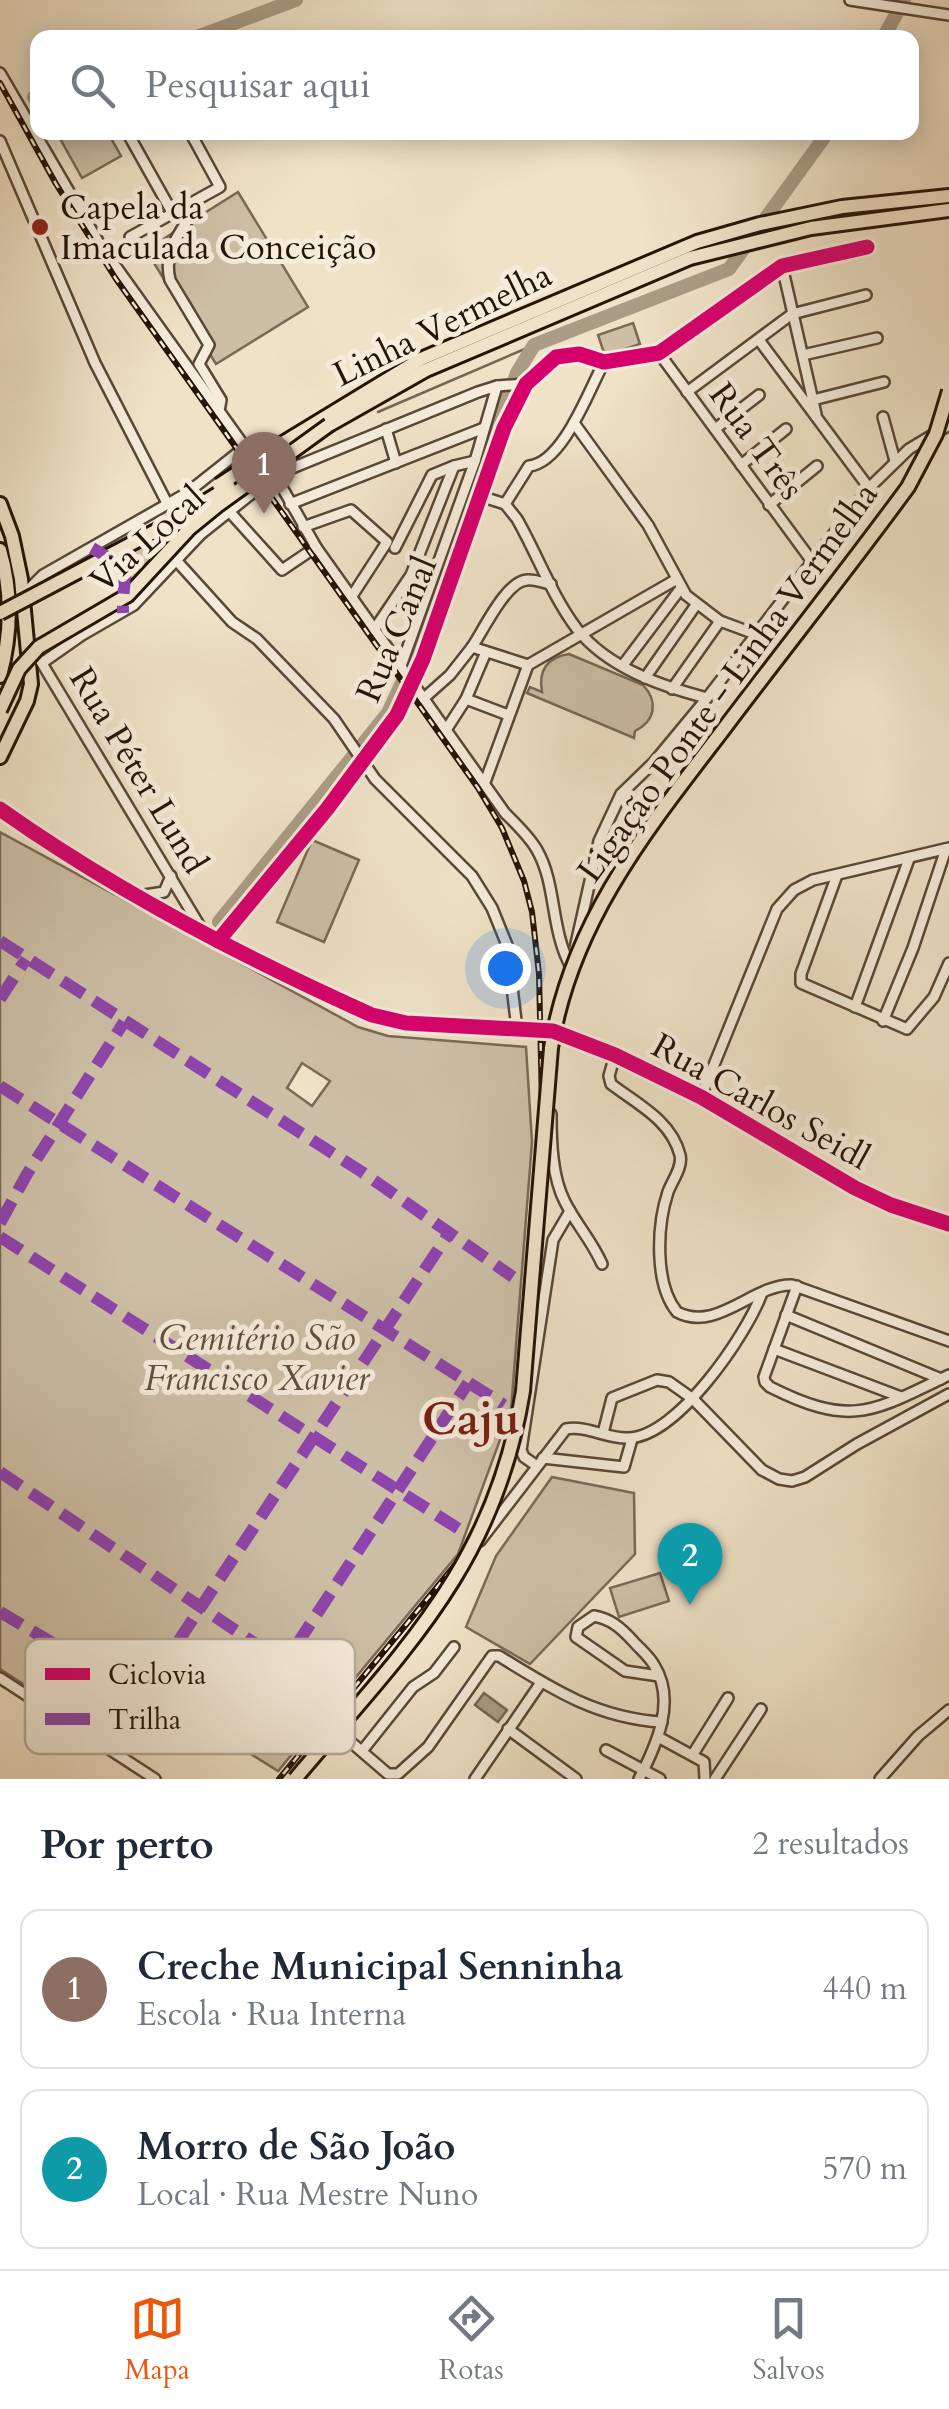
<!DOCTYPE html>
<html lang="pt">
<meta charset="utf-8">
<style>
body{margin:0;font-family:Cardo,serif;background:#f2f2f3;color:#1f2937}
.you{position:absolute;left:505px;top:968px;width:35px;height:35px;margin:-25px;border:8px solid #fff;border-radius:50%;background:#1a73e8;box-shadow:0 0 0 15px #1a73e833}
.badge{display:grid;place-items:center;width:65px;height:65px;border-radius:50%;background:#ea580c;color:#fff;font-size:32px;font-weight:700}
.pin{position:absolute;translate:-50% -82px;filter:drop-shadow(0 2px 5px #0008)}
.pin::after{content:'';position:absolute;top:52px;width:35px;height:30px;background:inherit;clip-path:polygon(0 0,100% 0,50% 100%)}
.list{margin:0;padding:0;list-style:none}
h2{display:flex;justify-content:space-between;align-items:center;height:130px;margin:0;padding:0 40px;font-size:42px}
h2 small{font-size:32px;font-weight:400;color:#747a83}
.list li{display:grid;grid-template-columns:65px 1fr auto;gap:30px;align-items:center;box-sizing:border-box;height:160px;margin:0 20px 20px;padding:0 20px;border:2px solid #e0e1e3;border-radius:20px}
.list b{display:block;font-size:38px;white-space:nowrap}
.list p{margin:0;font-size:32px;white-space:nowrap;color:#747a83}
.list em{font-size:32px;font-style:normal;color:#747a83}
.icon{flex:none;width:55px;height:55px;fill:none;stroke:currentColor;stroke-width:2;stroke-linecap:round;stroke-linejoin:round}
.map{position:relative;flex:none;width:949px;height:1779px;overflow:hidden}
.search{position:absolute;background:#fff;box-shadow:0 5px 25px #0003;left:30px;right:30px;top:30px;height:110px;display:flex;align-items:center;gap:25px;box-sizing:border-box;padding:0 35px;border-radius:20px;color:#747a83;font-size:38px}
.sheet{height:490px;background:#fff}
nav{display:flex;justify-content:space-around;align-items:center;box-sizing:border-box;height:140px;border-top:2px solid #e0e1e3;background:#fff;font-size:28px;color:#747a83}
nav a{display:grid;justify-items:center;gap:5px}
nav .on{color:#ea580c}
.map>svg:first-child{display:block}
.green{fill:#cdbfa6;stroke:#796956;stroke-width:2.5;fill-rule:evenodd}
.water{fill:#aa9c85;stroke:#756552;stroke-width:2.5}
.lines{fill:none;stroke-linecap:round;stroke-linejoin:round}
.stream{stroke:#756552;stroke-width:2.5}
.river{stroke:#aa9c85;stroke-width:14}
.minor-casing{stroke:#584736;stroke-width:14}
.highway-casing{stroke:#251305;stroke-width:18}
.minor{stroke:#f5ecdb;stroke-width:9}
.highway{stroke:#efe2c7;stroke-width:12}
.rail-casing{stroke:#251305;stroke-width:6}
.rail{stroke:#f5ecdb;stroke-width:2.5;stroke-dasharray:8;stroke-linecap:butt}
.highway-bridge-casing{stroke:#251305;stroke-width:18;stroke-linecap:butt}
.highway-bridge{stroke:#efe2c7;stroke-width:12}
.quiet{stroke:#8e44ad;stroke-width:12;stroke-dasharray:25 12;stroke-linecap:butt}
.cycleway-casing{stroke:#f5ecdb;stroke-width:21}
.cycleway{stroke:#d6006c;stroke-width:15}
.poi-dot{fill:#8f2418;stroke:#f5ecdb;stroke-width:4}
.labels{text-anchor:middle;stroke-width:10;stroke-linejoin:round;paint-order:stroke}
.poi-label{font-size:35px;fill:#251305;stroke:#f5ecdb;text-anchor:start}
.street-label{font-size:35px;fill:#251305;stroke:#f5ecdb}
.park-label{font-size:35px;font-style:italic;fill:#604f3d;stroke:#f5ecdb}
.district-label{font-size:45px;font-weight:bold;fill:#7a1f14;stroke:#f5ecdb}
.key{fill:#f5ecdb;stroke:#b7ab9b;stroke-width:2.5}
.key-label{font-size:28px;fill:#251305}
</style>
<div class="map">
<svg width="949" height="1779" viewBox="0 0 949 1779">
<rect width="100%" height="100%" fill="#efe2c7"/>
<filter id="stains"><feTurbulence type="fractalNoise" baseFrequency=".002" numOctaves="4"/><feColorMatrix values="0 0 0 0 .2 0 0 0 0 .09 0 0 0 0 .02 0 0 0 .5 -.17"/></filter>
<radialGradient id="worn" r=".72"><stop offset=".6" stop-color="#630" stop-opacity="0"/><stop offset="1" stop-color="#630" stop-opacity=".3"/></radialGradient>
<!-- green -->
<g class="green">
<polygon points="57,133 108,133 121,156 82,178"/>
<polygon points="238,192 308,307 216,364 146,250"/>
<polygon points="633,323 640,344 605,356 598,335"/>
<polygon points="177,526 178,532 133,584 120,555"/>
<path d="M569,654l74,31c16,17 12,36 -8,46l-1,7 -107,-45 3,-6 12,5c-4,-21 5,-35 27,-38z"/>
<path d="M0,832l358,195 30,9 138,11 6,95 -21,268 -53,144 -180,217 -96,-60 -7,9 -47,31 -128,-82zM302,1063l28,18 -18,25 -25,-18z"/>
<polygon points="312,840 359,860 324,942 277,922"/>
<polygon points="552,1477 634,1493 635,1554 530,1664 466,1627 496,1556"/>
<polygon points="660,1573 669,1601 619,1617 610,1588"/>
</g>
<!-- water -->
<polygon class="water" points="484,1693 507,1710 498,1722 475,1705"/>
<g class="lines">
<!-- stream -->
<polyline class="stream" points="378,412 534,345"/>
<!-- river -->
<g class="river">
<polyline points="194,38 296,0"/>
<polyline points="883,38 904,0"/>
<polyline points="34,97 38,95"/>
<polyline points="219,922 388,713 415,655 517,373 534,345 729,269 828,132"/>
</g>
<!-- minor casing -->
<g class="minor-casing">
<g id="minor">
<polyline points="850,0 949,15"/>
<polyline points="0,73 99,243 245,447 187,493 43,575 31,587 27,598"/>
<polyline points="127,132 173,214"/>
<polyline points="0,141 95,363 168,505"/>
<path d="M191,204l2,8c-14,22 -30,39 -23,68l39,65 -10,19 22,36 -2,11"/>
<polyline points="130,237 220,187 190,132"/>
<polyline points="782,266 816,414"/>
<polyline points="759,340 869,488"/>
<polyline points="659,353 811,560"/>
<polyline points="803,355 877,338"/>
<polyline points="687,392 792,314 866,295"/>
<polyline points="809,401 884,382"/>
<polyline points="883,417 895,461"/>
<polyline points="574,423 648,525 686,595 720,621 755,634"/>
<polyline points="386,429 396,463"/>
<polyline points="715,429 759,395"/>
<polyline points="741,465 786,429"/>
<path d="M275,475l41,72 189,266c11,11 24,23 32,37 20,35 13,79 34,117"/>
<path d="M480,496l25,8 12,15c20,35 35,77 60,110 31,39 84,57 130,69"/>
<polyline points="290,504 484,428"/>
<path d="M505,504l24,-38c34,-3 60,-76 75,-104"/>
<polyline points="769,505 817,466"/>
<polyline points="228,510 282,570 316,547"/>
<polyline points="303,527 351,510 387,542 352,596"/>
<polyline points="395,548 432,475 454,466"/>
<polyline points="175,559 232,622 257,639 334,719 375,779 472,876 492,908 507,945 517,1029"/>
<polyline points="374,630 411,575 454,466 475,461"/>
<path d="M472,647c11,-16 34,-66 55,-67 7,-1 17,3 24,4"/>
<polyline points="40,660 204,933"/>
<polyline points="42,663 82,635 134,605 201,534 275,475 478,392 497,386 526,384"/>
<polyline points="528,665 677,579"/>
<polyline points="623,665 681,588"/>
<polyline points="401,666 475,461 497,386"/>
<polyline points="645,678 696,605"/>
<polyline points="672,689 720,621"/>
<polyline points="423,699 450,675 472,647 528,665"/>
<polyline points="466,699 508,715"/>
<polyline points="446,730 466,699 486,652"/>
<polyline points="485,782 528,665"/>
<path d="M0,809c116,82 242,148 372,206l34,8 147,8 62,24 86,42 154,91 36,17 58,19"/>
<polyline points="837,875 801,974 801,983 907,1029 934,997 949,963"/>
<polyline points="138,896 164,892 171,876"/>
<polyline points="218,941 327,809 397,715 423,659 504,428 526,384 556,357 579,354 604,362 659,353 782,266 867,247"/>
<polyline points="573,957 599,841 621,794 654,762 707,698 869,488 909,449 949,425"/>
<polyline points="855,1007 909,859"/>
<polyline points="883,1021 913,948 946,849"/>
<path d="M615,1055l-6,21 2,8c26,20 60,36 69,71 3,12 -8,26 -12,37 -11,33 -14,92 9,120 40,21 76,-28 115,-27l157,56"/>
<polyline points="701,1097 777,909 794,890 813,880 949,848"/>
<path d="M551,1114c0,28 1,63 14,88 11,22 27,39 37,62"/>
<path d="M797,1286l-33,91 1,5 5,5c82,41 102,25 179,-12"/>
<polyline points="786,1315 941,1379"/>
<polyline points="774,1349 901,1397"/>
<polyline points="603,1433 612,1398 657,1380 669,1382 693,1399 762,1470 779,1479 792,1481 805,1477 857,1444 949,1394"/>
<polyline points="543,1458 624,1467 632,1439"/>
<polyline points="537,1466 524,1457 521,1450 553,1240 570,1211"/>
<path d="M480,1541l86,-112c21,-4 41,10 62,9 49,-1 118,-102 134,-145"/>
<path d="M423,1615l-92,110 57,49h10l30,-27 64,-91h7c53,33 98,62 163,66"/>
<polyline points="0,1678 155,1779"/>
<polyline points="508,1729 576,1779"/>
<polyline points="660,1738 704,1762 705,1779"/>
<polyline points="606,1750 660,1779"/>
<polyline points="362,1751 413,1687 434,1673 454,1647"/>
<polyline points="693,1754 728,1698"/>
<polyline points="475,1779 540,1684"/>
<path d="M639,1779c17,-33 38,-78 15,-114 -5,-9 -14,-16 -21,-24 -12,-13 -22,-22 -39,-25l-16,11 -2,10 49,34 34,5"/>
<polyline points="715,1779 761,1709"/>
<polyline points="880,1779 918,1736 949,1710"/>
</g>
</g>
<!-- highway casing -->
<g class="highway-casing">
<g id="highway">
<polyline points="329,425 426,370 690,258 811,228 949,210"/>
<polyline points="283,443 421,359 697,242 760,224 842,207 949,196"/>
<polyline points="0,504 12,536 21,579 31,684 27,701 0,757"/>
<path d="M0,550c12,41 11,85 0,126"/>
</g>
</g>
<!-- minor -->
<use href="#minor" class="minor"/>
<!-- highway -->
<use href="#highway" class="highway"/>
<!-- rail casing -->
<g class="rail-casing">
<polyline id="rail" points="0,83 56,184 116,279 478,788 502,828 524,881 532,912 539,974 544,1190 514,1432 508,1457 465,1553 279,1779"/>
</g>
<!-- rail -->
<use href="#rail" class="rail"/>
<!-- highway-bridge casing -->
<g class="highway-bridge-casing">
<g id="highway-bridge">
<polyline points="219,485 283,443"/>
<polyline points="0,613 165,526 229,487"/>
<polyline points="0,710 19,669 39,647 128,595 190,528 217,506 329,425"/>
<path d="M295,1779c108,-128 200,-214 228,-388l28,-343c20,-126 97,-220 172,-318 61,-81 125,-161 185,-243l28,-53 13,-43"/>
</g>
</g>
<!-- highway-bridge -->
<use href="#highway-bridge" class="highway-bridge"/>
<!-- quiet -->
<g class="quiet">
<path d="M92,548c45,26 30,21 31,65"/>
<polyline points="0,941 362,1172 513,1277"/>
<polyline points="0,999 26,959"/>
<polyline points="0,1086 504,1405"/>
<polyline points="0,1223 27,1174 124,1022"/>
<polyline points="0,1237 462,1531"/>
<polyline points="0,1472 284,1663"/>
<polyline points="0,1612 56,1645 162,1718"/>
<polyline points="138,1702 449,1233"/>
<polyline points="256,1707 468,1383"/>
</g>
<!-- cycleway casing -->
<g class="cycleway-casing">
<g id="cycleway">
<path d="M0,809c116,82 242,148 372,206l34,8 147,8 62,24 86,42 154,91 36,17 58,19"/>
<polyline points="218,941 327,809 397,715 423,659 504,428 526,384 556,357 579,354 604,362 659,353 782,266 867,247"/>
</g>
</g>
<!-- cycleway -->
<use href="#cycleway" class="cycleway"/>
</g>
<!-- markers -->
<circle class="poi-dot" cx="40" cy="227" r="10"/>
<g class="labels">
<!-- poi labels -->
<g class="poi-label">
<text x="60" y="219">Capela da<tspan x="60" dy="40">Imaculada Conceição</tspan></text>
</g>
<!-- street labels -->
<g class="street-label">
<text transform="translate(442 324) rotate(-26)" y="12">Linha Vermelha</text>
<text transform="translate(757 441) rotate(54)" y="12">Rua Três</text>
<text transform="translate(147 539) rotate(-42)" y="12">Via Local</text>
<text transform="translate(396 629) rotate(-67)" y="12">Rua Canal</text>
<text transform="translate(727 682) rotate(-54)" y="12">Ligação Ponte - Linha Vermelha</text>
<text transform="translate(139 770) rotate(59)" y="12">Rua Péter Lund</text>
<text transform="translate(761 1101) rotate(29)" y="12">Rua Carlos Seidl</text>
</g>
<!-- park labels -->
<g class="park-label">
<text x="257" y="1350">Cemitério São<tspan x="257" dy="40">Francisco Xavier</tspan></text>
</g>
<!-- district labels -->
<g class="district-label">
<text x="471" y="1434">Caju</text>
</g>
</g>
<!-- legend -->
<rect x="25" y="1639" width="330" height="115" rx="15" class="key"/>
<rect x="45" y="1668" width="45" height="12" fill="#d6006c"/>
<rect x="45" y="1713" width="45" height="12" fill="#8e44ad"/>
<g class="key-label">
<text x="108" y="1684">Ciclovia</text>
<text x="108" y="1729">Trilha</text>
</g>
<rect width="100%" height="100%" filter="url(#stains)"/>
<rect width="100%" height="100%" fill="url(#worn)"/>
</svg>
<div class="you"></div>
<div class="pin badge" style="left:264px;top:514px;background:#8d6e63">1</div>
<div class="pin badge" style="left:690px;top:1605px;background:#0f9aa8">2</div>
<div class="search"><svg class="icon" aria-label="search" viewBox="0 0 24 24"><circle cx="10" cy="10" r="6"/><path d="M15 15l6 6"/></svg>Pesquisar aqui</div>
</div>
<section class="sheet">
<h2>Por perto<small>2 resultados</small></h2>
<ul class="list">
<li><span class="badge" style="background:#8d6e63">1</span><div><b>Creche Municipal Senninha</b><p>Escola · Rua Interna</p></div><em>440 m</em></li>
<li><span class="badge" style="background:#0f9aa8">2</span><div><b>Morro de São João</b><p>Local · Rua Mestre Nuno</p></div><em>570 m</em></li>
</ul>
</section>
<nav>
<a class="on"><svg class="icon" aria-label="map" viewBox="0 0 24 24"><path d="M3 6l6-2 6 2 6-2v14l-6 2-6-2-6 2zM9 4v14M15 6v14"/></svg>Mapa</a>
<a><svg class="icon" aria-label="directions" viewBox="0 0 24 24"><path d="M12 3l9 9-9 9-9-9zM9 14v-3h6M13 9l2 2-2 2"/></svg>Rotas</a>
<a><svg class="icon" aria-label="saved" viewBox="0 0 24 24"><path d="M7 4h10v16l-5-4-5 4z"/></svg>Salvos</a>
</nav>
